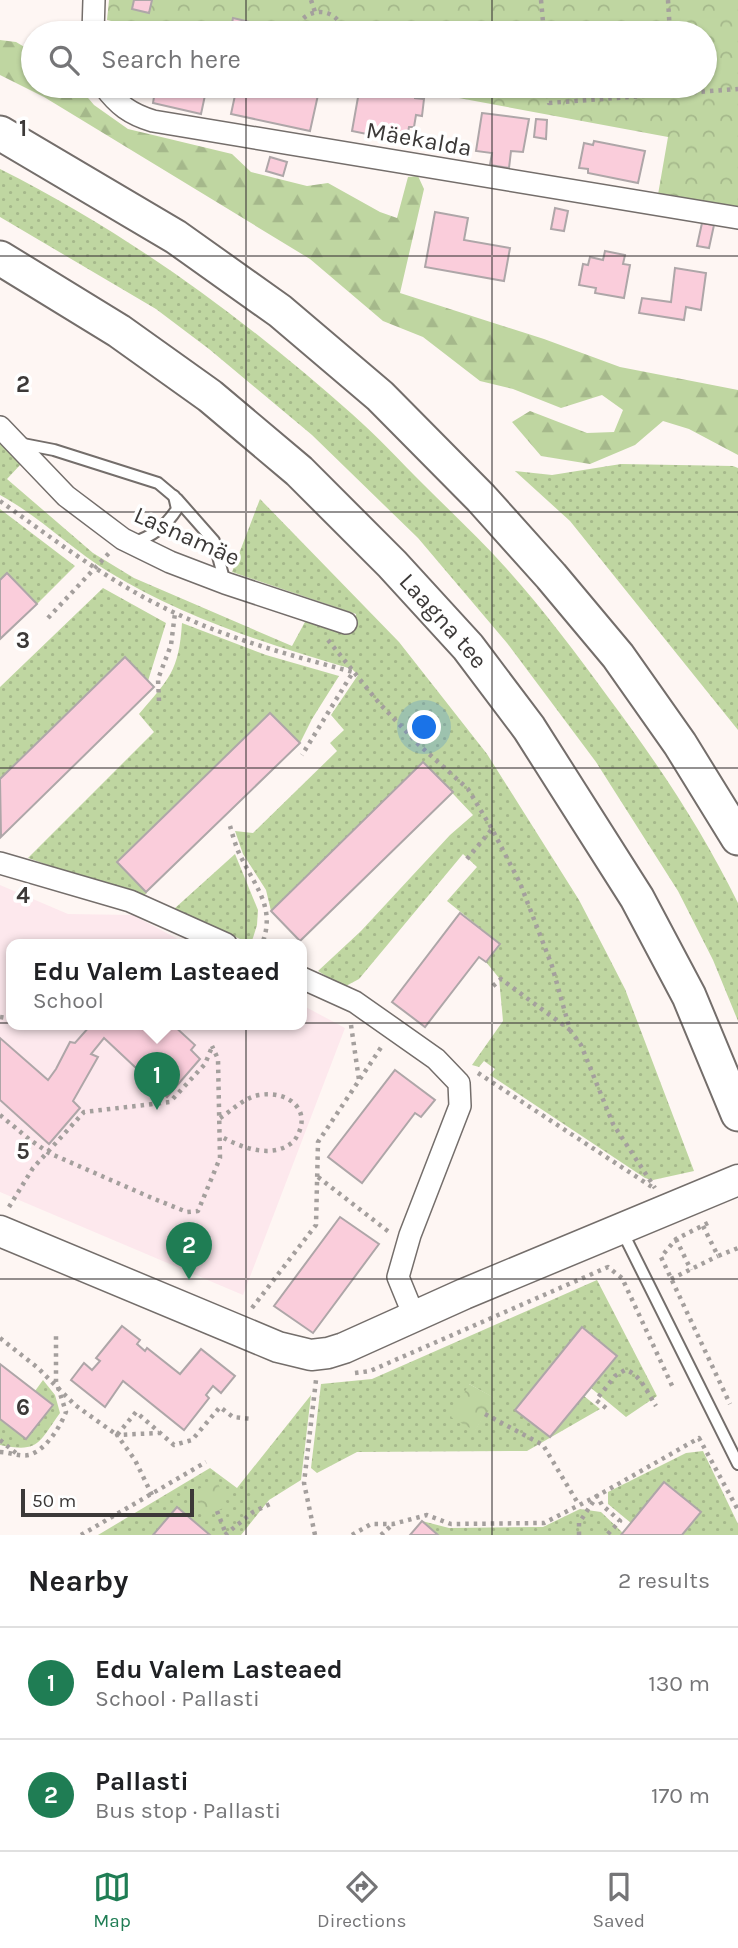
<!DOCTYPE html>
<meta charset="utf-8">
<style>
body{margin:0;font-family:Karla,sans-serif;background:#f6f6f6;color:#202124}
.scale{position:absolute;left:21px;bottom:18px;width:173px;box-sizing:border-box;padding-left:7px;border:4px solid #3c3938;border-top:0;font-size:19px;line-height:24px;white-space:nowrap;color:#3c3938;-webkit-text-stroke:5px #fff;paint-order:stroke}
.you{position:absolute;left:425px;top:728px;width:24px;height:24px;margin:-18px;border:5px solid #fff;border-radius:50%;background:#1a73e8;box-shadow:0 0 0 10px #1a73e833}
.badge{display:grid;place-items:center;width:46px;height:46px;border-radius:50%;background:#1f7d54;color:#fff;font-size:23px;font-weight:700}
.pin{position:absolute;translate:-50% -58px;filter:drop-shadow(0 2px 4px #0008)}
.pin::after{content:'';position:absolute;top:37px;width:24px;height:21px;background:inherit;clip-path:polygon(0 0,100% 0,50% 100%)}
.popup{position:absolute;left:6px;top:939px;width:301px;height:91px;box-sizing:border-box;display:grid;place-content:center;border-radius:14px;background:#fff;filter:drop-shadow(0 2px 5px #0005);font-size:23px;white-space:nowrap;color:#757577}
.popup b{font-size:26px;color:#202124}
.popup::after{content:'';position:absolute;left:50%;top:100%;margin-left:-14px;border:14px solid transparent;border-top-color:#fff}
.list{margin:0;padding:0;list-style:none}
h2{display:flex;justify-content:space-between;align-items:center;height:91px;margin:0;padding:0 28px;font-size:30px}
h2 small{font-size:23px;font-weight:400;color:#757577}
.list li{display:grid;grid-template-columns:46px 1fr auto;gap:21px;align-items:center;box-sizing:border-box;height:112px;padding:0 28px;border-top:2px solid #e0e0e0}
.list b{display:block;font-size:26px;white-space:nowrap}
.list p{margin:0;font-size:23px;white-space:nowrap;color:#757577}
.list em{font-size:23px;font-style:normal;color:#757577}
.icon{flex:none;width:38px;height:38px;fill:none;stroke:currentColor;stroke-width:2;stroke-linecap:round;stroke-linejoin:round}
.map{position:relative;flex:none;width:738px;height:1535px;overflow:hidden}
.search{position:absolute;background:#fff;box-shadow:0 2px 5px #0004;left:21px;right:21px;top:21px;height:77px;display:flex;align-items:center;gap:18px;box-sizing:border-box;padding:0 24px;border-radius:38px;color:#757577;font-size:26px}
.sheet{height:315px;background:#fff}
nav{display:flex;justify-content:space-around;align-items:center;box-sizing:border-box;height:98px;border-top:2px solid #e0e0e0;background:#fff;font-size:19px;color:#757577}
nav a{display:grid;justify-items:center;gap:4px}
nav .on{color:#1f7d54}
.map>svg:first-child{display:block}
.education{fill:#fde8ed}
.grass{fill:url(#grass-dots);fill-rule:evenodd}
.forest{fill:url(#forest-firs)}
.park{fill:url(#park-crowns)}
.building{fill:#facddb;stroke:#aea6a8;stroke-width:2}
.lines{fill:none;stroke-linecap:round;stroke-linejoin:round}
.lane-casing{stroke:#746e6b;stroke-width:14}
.street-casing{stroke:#746e6b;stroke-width:24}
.secondary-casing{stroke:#746e6b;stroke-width:33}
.primary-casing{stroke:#746e6b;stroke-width:37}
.path{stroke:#a49f9d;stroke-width:4.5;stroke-dasharray:3.5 5;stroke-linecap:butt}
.lane{stroke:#fff;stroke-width:10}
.street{stroke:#fff;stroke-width:21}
.secondary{stroke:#fff;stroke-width:30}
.primary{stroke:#fff;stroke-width:33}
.grid{fill:none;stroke:#3c3938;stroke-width:2;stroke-opacity:0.55}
.labels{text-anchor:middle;stroke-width:7;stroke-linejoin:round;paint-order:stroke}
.street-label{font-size:24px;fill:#3c3938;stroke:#fff}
.grid-label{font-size:23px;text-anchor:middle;font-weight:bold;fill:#3c3938;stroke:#fff;stroke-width:7;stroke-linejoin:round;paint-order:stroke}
</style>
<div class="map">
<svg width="738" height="1535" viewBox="0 0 738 1535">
<defs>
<pattern id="grass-dots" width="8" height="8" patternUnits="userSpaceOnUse" patternTransform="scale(1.75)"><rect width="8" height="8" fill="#bfd6a1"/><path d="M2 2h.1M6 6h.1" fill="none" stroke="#a5b88b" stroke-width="1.8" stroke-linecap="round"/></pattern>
<pattern id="forest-firs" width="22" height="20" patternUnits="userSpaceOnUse" patternTransform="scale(1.75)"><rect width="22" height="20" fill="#bfd6a1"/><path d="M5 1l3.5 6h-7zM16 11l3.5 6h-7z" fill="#a5b88b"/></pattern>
<pattern id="park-crowns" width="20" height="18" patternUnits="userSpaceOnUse" patternTransform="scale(1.75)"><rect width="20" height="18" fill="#bfd6a1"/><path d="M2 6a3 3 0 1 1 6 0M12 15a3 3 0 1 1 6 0" fill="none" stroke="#a5b88b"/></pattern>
</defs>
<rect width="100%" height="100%" fill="#fef6f3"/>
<!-- education -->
<polygon class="education" points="0,885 68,914 133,915 187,944 12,944 12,1024 302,1024 302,1005 345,1028 243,1295 0,1192"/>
<!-- grass -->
<g class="grass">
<path d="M0,169c128,64 245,150 352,245 25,22 48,47 72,71 27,27 56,54 82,83 36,40 70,85 102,129 50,67 93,131 130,206v118l-25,-61 -35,-69 -82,-129 -89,-119 -89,-105 -106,-103 -103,-86 -53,-40 -156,-92z"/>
<path d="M0,442l21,22 -14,15 86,74 41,25 158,68 14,-26 47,12 3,-18 -124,-42 28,-73 139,143 88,112 92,146 26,50 20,39 69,182 -41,9 -8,-2 -155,-103 5,-6 -11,-8 -5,6 -7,-2 31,-44 -4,-43 -13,-16 14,-18 -53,-43 30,-34 -14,-13 -104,125 -15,8 -26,-16 43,-40 89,-96 23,-20 -50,-53 -152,149 -5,-21 -23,-36 -8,-23 18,2 84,-82 -7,-8 14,-13 -13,-15 27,-40 -6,-6c-83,-24 -168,-51 -243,-97 -38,-23 -70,-56 -109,-77z"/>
<polygon points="621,464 733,466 738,468 738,730 570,521 515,471 552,475"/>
<polygon points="0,509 75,566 37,604 0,580"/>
<polygon points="103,588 166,623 148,681 125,657 0,779 0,687"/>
<path d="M182,623l84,32 73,21 -27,43 -12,24 -30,-30 -152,149 29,31 -6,5 -113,-40 126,-126 -15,-18c30,-35 40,-43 43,-91z"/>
<polygon points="235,854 258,910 257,925 251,944 174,909"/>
<path d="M597,1280l60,116 -31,21 -35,-29 26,-32 -35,-29 -67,83 35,26 34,-40 16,13 -73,42 -170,1 -40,21 -6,-5 10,-84 51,-5zM469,1384l25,14 -19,32z"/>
<path d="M43,1380l12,15 5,18c-22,30 -20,40 -60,32v-26l26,20 27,-34 -18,-14z"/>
<polygon points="311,1395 301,1480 269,1500 241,1535 210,1535 177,1507 153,1535 98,1535 210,1468 237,1488"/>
<polygon points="703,1451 738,1524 738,1535 682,1535 700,1512 631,1523 608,1504 608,1492 686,1453"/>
<polygon points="580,1509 601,1512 623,1533 621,1535 438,1535 422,1521 449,1528 543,1527"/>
</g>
<!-- forest -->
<polygon class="forest" points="0,40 16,42 33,52 33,86 78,86 94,105 128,129 232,154 251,172 307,186 328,183 380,212 397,218 408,177 418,176 424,189 400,293 544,339 620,367 738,390 738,455 689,429 663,421 635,445 590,464 541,456 512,422 530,411 587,433 614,432 623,410 602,395 561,408 513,389 480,381 423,337 383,321 310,259 44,97 0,75"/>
<!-- park -->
<g class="park">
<polygon points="109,0 738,0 738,218 656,206 668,137 394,86 705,86 705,33 164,33 107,20"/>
<polygon points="469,1384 495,1398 475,1431 451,1417"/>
<polygon points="217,1481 228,1506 205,1516 194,1491"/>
</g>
<!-- building -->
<g class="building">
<polygon points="134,0 152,0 149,13 132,9"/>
<polygon points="233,18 250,22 248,33 230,33"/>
<polygon points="125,86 207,86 201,114 153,103 154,97 124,91"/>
<polygon points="237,86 320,86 310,131 231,114"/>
<polygon points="360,86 373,86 415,94 415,98 424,99 422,116 416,115 414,127 409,127 406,142 352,131"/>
<polygon points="482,113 529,119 523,152 511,151 509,168 490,165 492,153 476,151"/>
<polygon points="536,119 547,120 546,139 534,137"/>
<polygon points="594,141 645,151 638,183 588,173 588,169 579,168 584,143 593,145"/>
<polygon points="270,157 287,162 283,176 266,171"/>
<polygon points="555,208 568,211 564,231 551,229"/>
<polygon points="435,212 468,218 464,240 510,248 504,281 425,267"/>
<polygon points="702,223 714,225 709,248 697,246"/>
<polygon points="605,251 625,255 623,264 630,265 624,298 595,293 596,288 579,285 583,264 588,265 590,257 603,260"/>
<polygon points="675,268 706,273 701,310 686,307 684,320 639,313 642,298 671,302"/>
<polygon points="7,573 37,604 0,639 0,580"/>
<polygon points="125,657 154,687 1,837 0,779"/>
<polygon points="270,713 300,743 146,892 117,862"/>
<polygon points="423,762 453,792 300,941 271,911"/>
<polygon points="460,913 500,944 486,962 479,957 425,1027 392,1002"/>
<polygon points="88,1024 172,1024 195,1045 191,1050 200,1059 167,1097 104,1038 91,1054 98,1057 73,1101 80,1108 49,1144 0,1100 0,1038 48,1080 56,1069 70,1042 75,1043 90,1026"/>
<polygon points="395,1070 435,1100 421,1117 415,1113 362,1183 328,1157"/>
<polygon points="340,1217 379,1244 313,1333 274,1306"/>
<polygon points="122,1326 140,1340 137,1344 145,1351 147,1348 180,1374 201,1349 235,1376 221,1393 213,1386 206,1395 209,1398 184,1430 123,1381 105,1407 71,1380 84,1363 92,1370 100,1361 96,1358"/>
<polygon points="582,1327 617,1356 550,1437 515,1410"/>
<polygon points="0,1364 53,1405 26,1439 0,1419"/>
<polygon points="664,1482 701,1512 682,1535 621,1535"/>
<polygon points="177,1507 210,1535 153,1535"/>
<polygon points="422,1521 438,1535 410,1535"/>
</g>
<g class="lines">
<!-- lane casing -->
<g class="lane-casing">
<g id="lane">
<polyline points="18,443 54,450 158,483 177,499 214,541 225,583"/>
<path d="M132,543c21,-7 33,-16 45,-34l-3,-13"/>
<polyline points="622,1231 738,1464"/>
</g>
</g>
<!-- street casing -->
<g class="street-casing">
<g id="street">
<polyline points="93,33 94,0"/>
<path d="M104,86c14,19 26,28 49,35l585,97"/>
<polyline points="0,427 66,496 123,539 170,562 225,583 346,623"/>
<polyline points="0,863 130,901 226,944"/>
<polyline points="302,978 355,1002 436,1059 459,1083 460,1106 410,1235 398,1277 414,1316"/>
</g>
</g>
<!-- secondary casing -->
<g class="secondary-casing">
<polyline id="secondary" points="0,1231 278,1347 311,1355 328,1353 344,1348 464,1294 738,1180"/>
</g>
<!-- primary casing -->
<g class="primary-casing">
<g id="primary">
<polyline points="0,133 176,237 280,311 380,396 481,498 551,576 618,656 680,744 738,838"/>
<path id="s1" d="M0,258l119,73 91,65 89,75 93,93 76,83 61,81 108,170 52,98 49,118"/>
</g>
</g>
<!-- path -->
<g class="path">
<polyline points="311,0 315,12"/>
<polyline points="541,0 544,33"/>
<polyline points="668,0 670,33"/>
<path d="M295,33c7,-28 43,-28 49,0"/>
<polyline points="547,86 549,103 738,89"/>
<polyline points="673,86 673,95"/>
<path d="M0,501c56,40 112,83 175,112 57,27 118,43 178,59l-51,83"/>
<polyline points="48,618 110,552"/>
<polyline points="328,640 379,703 418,744 468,789 492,829 520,883 552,966 570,1030 581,1045 613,1124 655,1188"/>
<polyline points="159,701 158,679 171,645 175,613"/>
<path d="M230,826c3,10 6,22 11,31 15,31 35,51 21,87"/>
<polyline points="467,859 492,829"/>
<polyline points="493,986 501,979 570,1030"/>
<polyline points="0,1017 12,1019"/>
<polyline points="351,1025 359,1080"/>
<polyline points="478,1073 652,1187"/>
<polyline points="0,1115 29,1139 49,1153 152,1198 187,1212 198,1211 220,1158 218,1059 212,1046"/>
<path d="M220,1118c13,-8 23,-20 39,-23 30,-5 56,16 35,46 -21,19 -52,7 -74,-5"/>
<polyline points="318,1177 389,1232"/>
<polyline points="9,1207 33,1168 84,1112 170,1102 205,1064 212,1047"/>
<polyline points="708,1223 676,1239 661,1257 730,1404"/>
<polyline points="703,1226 718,1256 738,1248"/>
<polyline points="676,1239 691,1270"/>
<polyline points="671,1279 718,1256"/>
<polyline points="252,1308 316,1225 318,1142 382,1046"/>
<polyline points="0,1338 38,1368 75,1405 117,1435 136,1412 174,1445 192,1440 220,1407 233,1417 252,1419"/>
<polyline points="355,1373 370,1371 608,1267 622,1278 674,1390"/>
<path d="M606,1408l-10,-8 19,-24 10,-6c15,3 23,24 31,36"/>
<polyline points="485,1414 543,1445 579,1505"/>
<polyline points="0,1440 17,1454"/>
<path d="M0,1452c9,0 19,5 29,3 17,-5 31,-28 37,-43l-10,-31v-46"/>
<polyline points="152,1495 135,1460 117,1435 159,1433"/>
<polyline points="217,1511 226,1534"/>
<polyline points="81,1535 206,1462"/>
<polyline points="225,1535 253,1512 270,1504"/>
<polyline points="315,1535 304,1483 316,1380"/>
<polyline points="352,1535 371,1524 393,1524 427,1515 451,1524 544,1523 597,1496 602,1505 620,1521 607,1535"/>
<polyline points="381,1535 393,1524"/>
<polyline points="579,1535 579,1523 597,1496 699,1438 738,1510"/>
</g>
<!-- lane -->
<use href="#lane" class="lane"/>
<!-- street -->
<use href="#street" class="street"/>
<!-- secondary -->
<use href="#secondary" class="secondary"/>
<!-- primary -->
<use href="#primary" class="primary"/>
</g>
<!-- grid -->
<path class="grid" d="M246,0v33M492,0v33M246,86v1449M492,86v1449M0,256h738M0,512h738M0,768h738M0,1023h738M0,1279h738"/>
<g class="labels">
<!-- street labels -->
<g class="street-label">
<text transform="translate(419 139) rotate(10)" y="8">Mäekalda</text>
<text transform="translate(187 536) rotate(24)" y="8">Lasnamäe</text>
<text dy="8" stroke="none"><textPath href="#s1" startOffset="576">Laagna tee</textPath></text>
</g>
</g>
<g class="grid-label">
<text x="23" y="136">1</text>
<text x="23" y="392">2</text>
<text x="23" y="648">3</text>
<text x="23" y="903">4</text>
<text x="23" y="1159">5</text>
<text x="23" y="1415">6</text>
</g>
</svg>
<div class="scale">50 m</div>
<div class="you"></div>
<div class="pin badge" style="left:157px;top:1110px">1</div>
<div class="popup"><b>Edu Valem Lasteaed</b>School</div>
<div class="pin badge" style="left:189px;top:1280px">2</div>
<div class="search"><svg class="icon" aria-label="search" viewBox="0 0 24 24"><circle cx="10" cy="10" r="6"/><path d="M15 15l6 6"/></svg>Search here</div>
</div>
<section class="sheet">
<h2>Nearby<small>2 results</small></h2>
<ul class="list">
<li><span class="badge">1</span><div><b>Edu Valem Lasteaed</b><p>School · Pallasti</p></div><em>130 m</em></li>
<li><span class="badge">2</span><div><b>Pallasti</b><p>Bus stop · Pallasti</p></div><em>170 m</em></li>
</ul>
</section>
<nav>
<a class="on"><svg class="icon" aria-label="map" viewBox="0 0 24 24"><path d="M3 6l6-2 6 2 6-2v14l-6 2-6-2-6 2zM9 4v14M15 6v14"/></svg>Map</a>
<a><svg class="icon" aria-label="directions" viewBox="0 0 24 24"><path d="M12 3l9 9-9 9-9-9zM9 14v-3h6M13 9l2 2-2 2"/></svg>Directions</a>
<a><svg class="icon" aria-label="saved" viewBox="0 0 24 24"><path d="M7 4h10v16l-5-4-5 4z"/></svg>Saved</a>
</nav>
